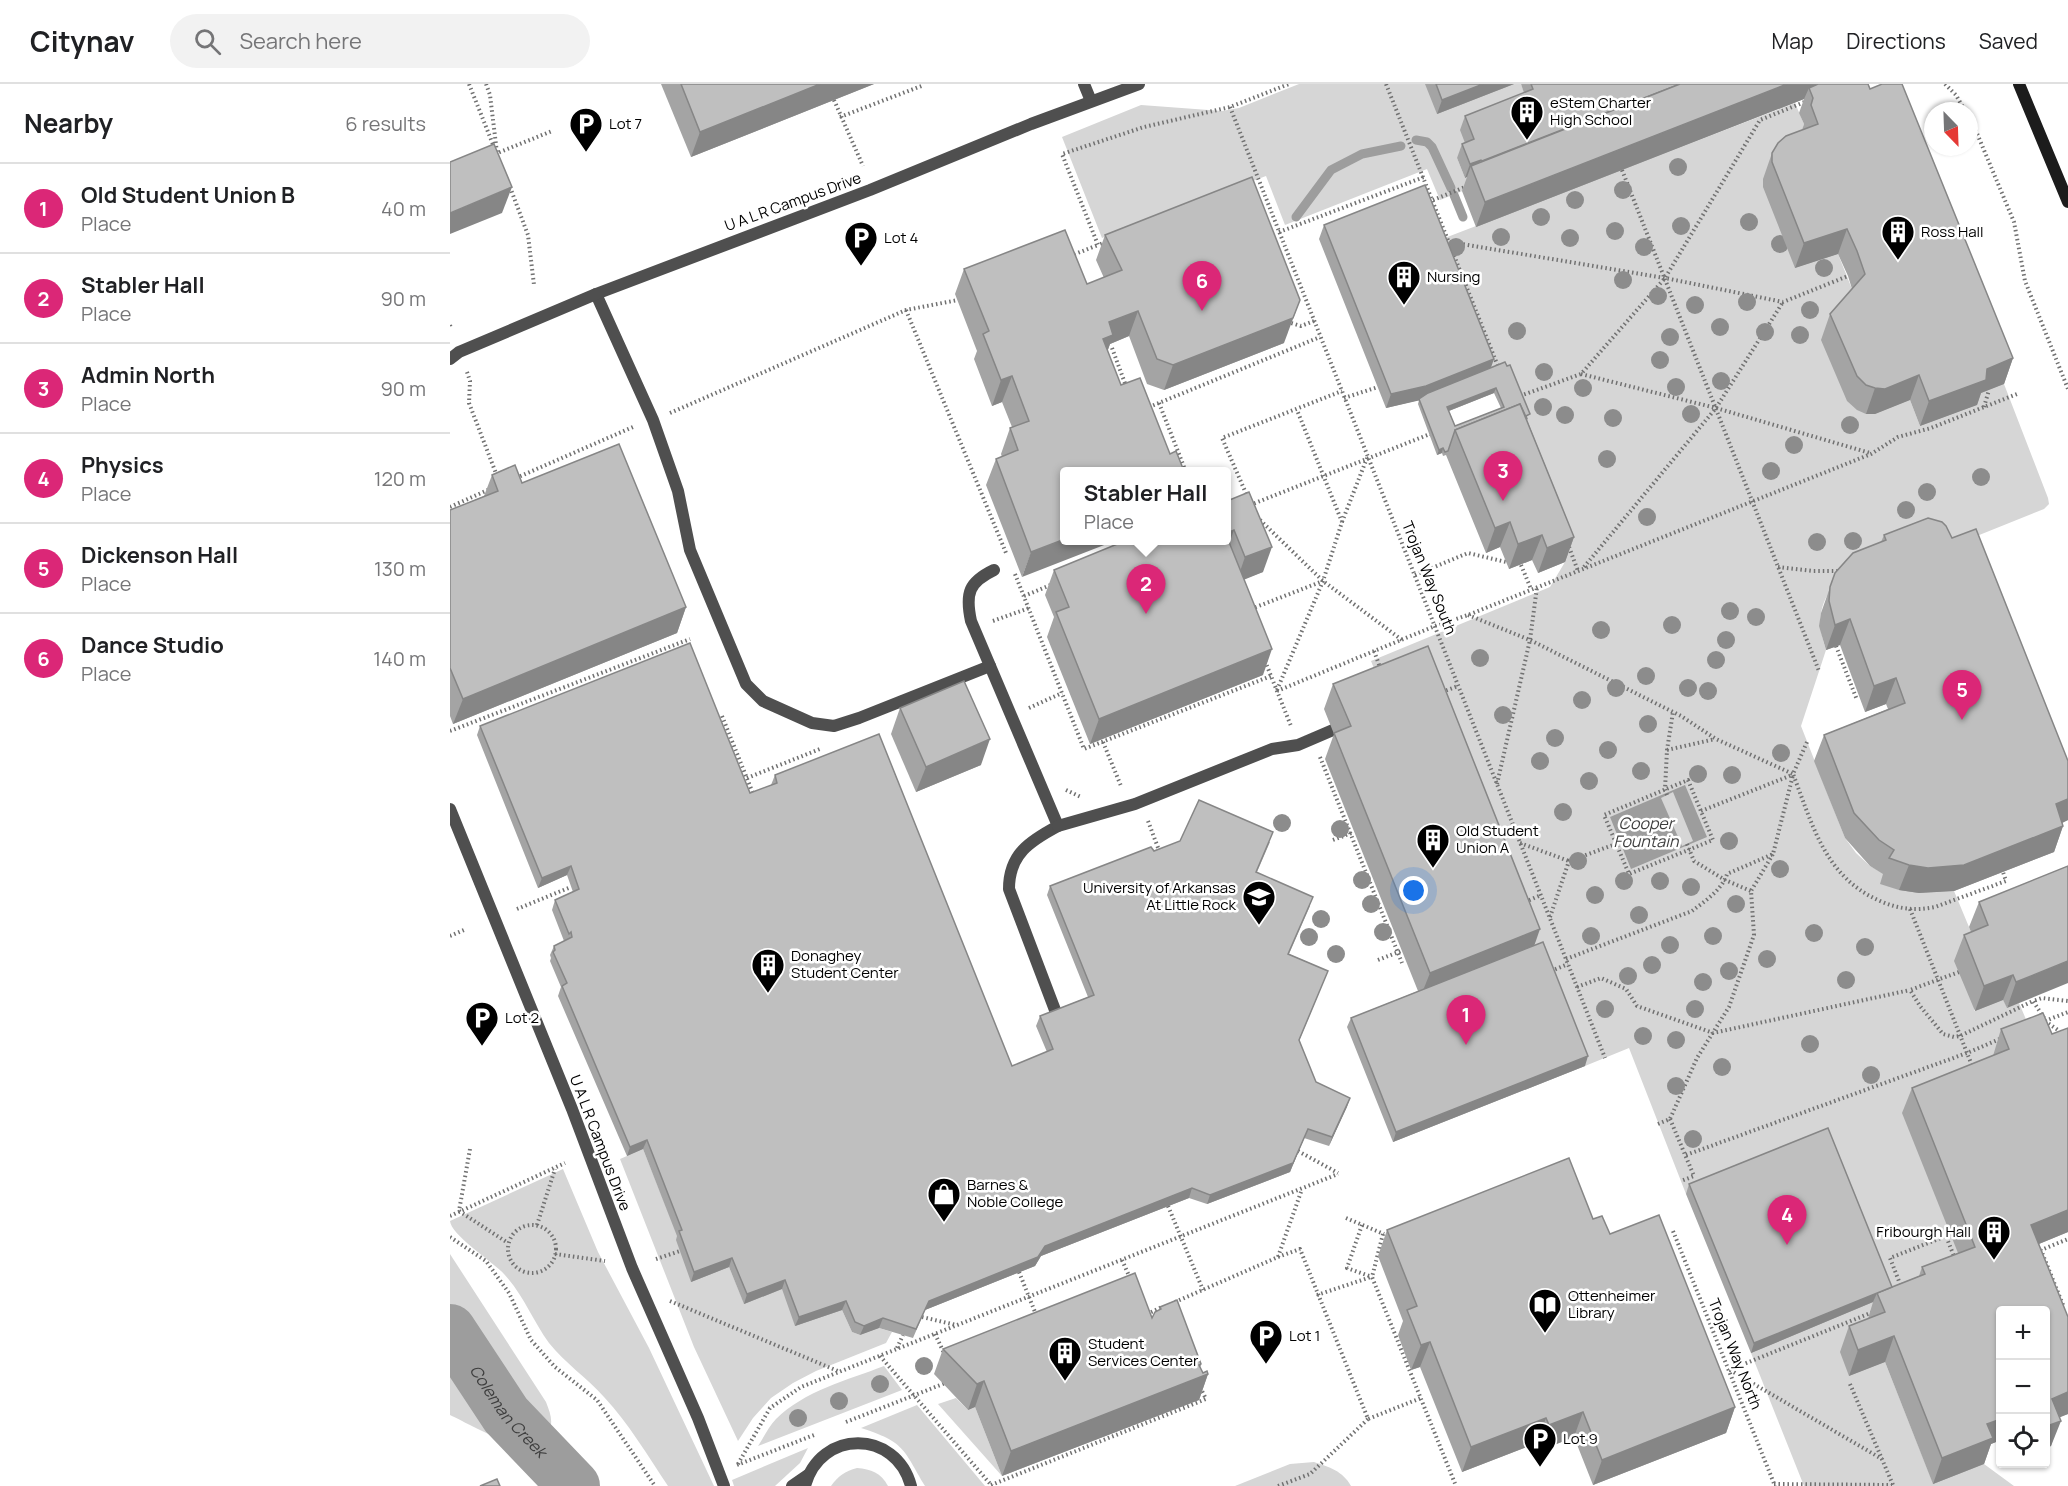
<!DOCTYPE html>
<meta charset="utf-8">
<style>
body{margin:0;font-family:Manrope,sans-serif;background:#f2f2f2;color:#202124}
.controls{position:absolute;right:18px;bottom:18px;display:grid;overflow:hidden;border-radius:6px;box-shadow:0 2px 4px #0004}
.controls button{width:54px;height:54px;display:grid;place-items:center;padding:0;border:0;border-bottom:2px solid #e0e0e0;background:#fff;color:#202124;font:30px sans-serif}
.compass{position:absolute;left:1474px;top:18px;width:54px;height:54px;border-radius:50%;background:#fff;box-shadow:0 2px 4px #0004;rotate:157deg}
.you{position:absolute;left:964px;top:807px;width:21px;height:21px;margin:-15px;border:4px solid #fff;border-radius:50%;background:#1a73e8;box-shadow:0 0 0 9px #1a73e833}
.badge{display:grid;place-items:center;width:39px;height:39px;border-radius:50%;background:#db2777;color:#fff;font-size:20px;font-weight:700}
.pin{position:absolute;translate:-50% -50px;filter:drop-shadow(0 2px 3px #0008)}
.pin::after{content:'';position:absolute;top:32px;width:21px;height:18px;background:inherit;clip-path:polygon(0 0,100% 0,50% 100%)}
.popup{position:absolute;left:610px;top:383px;width:171px;height:78px;box-sizing:border-box;display:grid;place-content:center;border-radius:6px;background:#fff;filter:drop-shadow(0 2px 4px #0005);font-size:20px;white-space:nowrap;color:#757577}
.popup b{font-size:22px;color:#202124}
.popup::after{content:'';position:absolute;left:50%;top:100%;margin-left:-12px;border:12px solid transparent;border-top-color:#fff}
.list{margin:0;padding:0;list-style:none}
h2{display:flex;justify-content:space-between;align-items:center;height:78px;margin:0;padding:0 24px;font-size:26px}
h2 small{font-size:20px;font-weight:400;color:#757577}
.list li{display:grid;grid-template-columns:39px 1fr auto;gap:18px;align-items:center;box-sizing:border-box;height:90px;padding:0 24px;border-top:2px solid #e0e0e0}
.list b{display:block;font-size:22px;white-space:nowrap}
.list p{margin:0;font-size:20px;white-space:nowrap;color:#757577}
.list em{font-size:20px;font-style:normal;color:#757577}
.icon{flex:none;width:33px;height:33px;fill:none;stroke:currentColor;stroke-width:2;stroke-linecap:round;stroke-linejoin:round}
.map{position:relative;flex:none;width:1618px;height:1402px;overflow:hidden}
header{display:flex;align-items:center;gap:36px;box-sizing:border-box;height:84px;padding:0 30px;background:#fff;border-bottom:2px solid #e0e0e0}
header strong{font-size:28px}
nav{display:flex;gap:33px;margin-inline-start:auto;font-size:21px}
.search{width:420px;height:54px;background:#f2f2f2;display:flex;align-items:center;gap:15px;box-sizing:border-box;padding:0 21px;border-radius:33px;color:#757577;font-size:22px}
main{display:flex}
aside{flex:1;background:#fff}
.map>svg:first-child{display:block}
.green{fill:#d6d6d6}
.water{fill:#9d9d9d;fill-rule:evenodd}
.lines{fill:none;stroke-linecap:round;stroke-linejoin:round}
.stream{stroke:#9d9d9d;stroke-width:9}
.river{stroke:#9d9d9d;stroke-width:52}
.path{stroke:#717171;stroke-width:4;stroke-dasharray:1.5 3;stroke-linecap:butt}
.lane{stroke:#4f4f4f;stroke-width:12}
.street{stroke:#4f4f4f;stroke-width:12}
.secondary{stroke:#1c1c1c;stroke-width:12}
.path-bridge{stroke:#717171;stroke-width:4;stroke-dasharray:1.5 3;stroke-linecap:butt}
.tree{fill:#8c8c8c}
.wall{fill:#a4a4a4;fill-rule:evenodd}
.shaded-wall{fill:#868686}
.building{fill:#bfbfbf;stroke:#868686;stroke-width:1.5;fill-rule:evenodd}
.labels{text-anchor:middle;stroke-width:5;stroke-linejoin:round;paint-order:stroke}
.poi-label{font-size:15px;fill:#000;stroke:#fff;text-anchor:start}
.street-label{font-size:15px;fill:#000;stroke:#fff}
.water-label{font-size:16px;font-style:italic;fill:#3e3e3e;stroke:#fff}
</style>
<header>
<strong>Citynav</strong>
<div class="search"><svg class="icon" aria-label="search" viewBox="0 0 24 24"><circle cx="10" cy="10" r="6"/><path d="M15 15l6 6"/></svg>Search here</div>
<nav><a>Map</a><a>Directions</a><a>Saved</a></nav>
</header>
<main>
<aside>
<h2>Nearby<small>6 results</small></h2>
<ul class="list">
<li><span class="badge">1</span><div><b>Old Student Union B</b><p>Place</p></div><em>40 m</em></li>
<li><span class="badge">2</span><div><b>Stabler Hall</b><p>Place</p></div><em>90 m</em></li>
<li><span class="badge">3</span><div><b>Admin North</b><p>Place</p></div><em>90 m</em></li>
<li><span class="badge">4</span><div><b>Physics</b><p>Place</p></div><em>120 m</em></li>
<li><span class="badge">5</span><div><b>Dickenson Hall</b><p>Place</p></div><em>130 m</em></li>
<li><span class="badge">6</span><div><b>Dance Studio</b><p>Place</p></div><em>140 m</em></li>
</ul>
</aside>
<div class="map">
<svg width="1618" height="1402" viewBox="0 0 1618 1402">
<rect width="100%" height="100%" fill="#fff"/>
<!-- green -->
<g class="green">
<polygon points="849,0 1071,0 1078,19 1018,69 1007,74 1015,94 1026,90 1030,100 990,116 977,85 835,141 816,92 652,154 612,53 691,21 772,27 789,24"/>
<path d="M1345,19l9,21 -2,7 -7,137 43,-14 18,45 19,115 35,-14 10,26 57,-21 1,-11 26,-10 44,114 1,6 -5,5 -107,43 -107,39c-13,19 -11,38 -4,59l-25,76 44,112 11,15 14,13 49,27 35,-2 25,60 -5,60 29,-11 4,7 12,-4 15,35 -34,37 -35,197 -90,66 -26,38 36,-14 48,121 51,-19 30,22h-210l-53,-133 73,-216 -138,57 -57,-146 -44,18 -54,-111 -150,-269 -10,-25 179,-74 15,-25 -128,-321z"/>
<polygon points="193,1065 229,1155 279,1183 294,1219 332,1205 392,1226 402,1248 410,1251 429,1244 442,1248 436,1259 366,1287 343,1299 321,1314 303,1334 288,1357 244,1263 170,1075"/>
<path d="M113,1085l35,83 51,96 65,138h-46c-20,-30 -39,-62 -64,-89 -17,-19 -39,-34 -55,-54 -16,-22 -26,-49 -45,-69 -12,-13 -53,-39 -54,-53z"/>
<path d="M0,1170l96,148c5,13 9,23 -1,35 -4,4 -10,8 -16,9 -16,3 -62,-23 -79,-31z"/>
<path d="M434,1282l18,24 -144,56c6,-9 11,-20 18,-27 28,-28 72,-39 108,-53z"/>
<polygon points="506,1314 518,1326 525,1323 552,1392 488,1320"/>
<path d="M467,1321l68,81h-60c-22,-37 -20,-44 -64,-58z"/>
<polygon points="358,1364 350,1379 325,1402 284,1402 282,1396"/>
<path d="M864,1378c15,5 29,9 37,24h-116l55,-22z"/>
<path d="M407,1384c14,1 24,5 31,18h-57c7,-10 14,-15 26,-18z"/>
</g>
<!-- water -->
<path class="water" d="M1235,701l22,52 -76,32 -21,-52zM1223,708l20,49 -11,5 -21,-48z"/>
<g class="lines">
<!-- stream -->
<g class="stream">
<polyline points="966,56 977,58 982,63 1001,104"/>
<polyline points="1004,111 1013,133"/>
<polyline points="846,133 881,86 912,70 951,62"/>
</g>
<!-- river -->
<path class="river" id="s1" d="M0,1246l56,85 68,71"/>
<!-- path -->
<g class="path">
<polyline points="19,0 44,63"/>
<polyline points="36,0 40,11 47,69"/>
<polyline points="936,0 1049,285"/>
<polyline points="1495,0 1506,11 1515,27"/>
<polyline points="384,16 413,82"/>
<polyline points="780,23 1155,974"/>
<polyline points="390,33 474,1"/>
<polyline points="1519,34 1526,47 1564,138 1575,197 1618,305"/>
<polyline points="45,70 102,47"/>
<polyline points="1172,86 1369,587"/>
<polyline points="60,103 78,151 84,201"/>
<polyline points="983,116 1015,103"/>
<polyline points="829,148 974,93"/>
<polyline points="656,158 648,161 612,70 694,43 780,23 839,0"/>
<polyline points="1000,158 1215,194 1333,218 1398,192"/>
<polyline points="620,172 648,161"/>
<polyline points="456,226 556,469"/>
<polyline points="840,235 841,239 851,242 864,237"/>
<polyline points="0,241 1,245"/>
<polyline points="662,264 676,302"/>
<polyline points="17,288 20,297 19,319 47,392"/>
<polyline points="1131,290 1266,324 1420,369"/>
<polyline points="1070,312 1131,290 1215,194 1310,36 1357,17"/>
<polyline points="894,314 928,303"/>
<polyline points="709,319 736,388"/>
<polyline points="699,323 870,253"/>
<polyline points="1534,323 1539,306"/>
<polyline points="220,329 456,226 508,216"/>
<polyline points="66,394 183,343"/>
<polyline points="798,414 772,354 892,307"/>
<polyline points="800,421 980,350 983,351"/>
<polyline points="0,423 40,405"/>
<polyline points="810,436 873,497 952,556"/>
<polyline points="892,438 917,374"/>
<polyline points="1119,463 1128,487"/>
<polyline points="1071,481 1081,505"/>
<polyline points="1134,483 1266,324 1333,218"/>
<polyline points="1328,483 1363,487 1390,487"/>
<polyline points="565,490 634,665 821,592"/>
<polyline points="965,491 1018,469 1056,478"/>
<polyline points="574,512 603,500"/>
<polyline points="801,525 873,497"/>
<polyline points="1018,531 1080,556 1231,632 1266,655 1343,690"/>
<polyline points="543,537 579,524"/>
<polyline points="1386,562 1407,616"/>
<polyline points="924,567 931,586"/>
<polyline points="815,577 841,642"/>
<polyline points="827,606 873,497 892,438 847,326"/>
<polyline points="827,607 985,542 1018,531 1421,370 1448,353 1481,344 1567,310"/>
<polyline points="992,608 1008,602"/>
<polyline points="579,624 612,609"/>
<polyline points="272,632 304,712"/>
<polyline points="0,647 240,555"/>
<polyline points="653,658 671,702"/>
<path d="M1357,658l-14,32c20,52 32,103 87,127 18,8 35,10 55,6l71,-26 -3,-9"/>
<polyline points="1217,666 1265,655"/>
<polyline points="870,673 952,879"/>
<polyline points="297,694 370,665"/>
<polygon points="1238,696 1263,756 1179,790 1154,731"/>
<polyline points="1047,700 1080,556 1087,503"/>
<polyline points="616,706 631,713"/>
<polyline points="1217,711 1215,705 1217,666 1223,628"/>
<polyline points="1251,727 1342,691"/>
<polyline points="698,737 710,769"/>
<polyline points="883,756 904,748"/>
<polyline points="1070,759 1119,777"/>
<polyline points="1237,760 1244,777 1275,796 1301,807"/>
<polyline points="1075,818 1091,811"/>
<polyline points="67,825 121,803"/>
<polyline points="1460,825 1523,984"/>
<polyline points="1100,833 1119,777 1166,760"/>
<polyline points="0,852 14,846"/>
<path d="M1116,875l126,-48c13,-10 30,-21 35,-37l46,-20 20,-79"/>
<polyline points="928,876 951,867"/>
<polyline points="1101,887 1118,880"/>
<polyline points="1509,888 1460,906 1470,922 1493,950 1504,953 1510,952 1583,917"/>
<polyline points="1127,903 1151,894 1176,905 1187,922 1263,949 1460,906"/>
<polyline points="1594,934 1583,917 1592,914 1618,917"/>
<polyline points="1595,937 1618,953"/>
<polyline points="1595,937 1618,928"/>
<polyline points="1220,1035 1244,1092 1231,1097"/>
<polyline points="1208,1040 1220,1035 1247,974 1279,923 1304,851 1301,807 1323,770"/>
<polyline points="20,1065 9,1127 58,1159"/>
<polyline points="848,1067 888,1089"/>
<polyline points="1236,1071 1517,969 1550,955"/>
<polyline points="718,1122 753,1206"/>
<polyline points="0,1132 115,1079"/>
<polyline points="896,1134 934,1150"/>
<polyline points="87,1141 105,1085"/>
<polyline points="912,1141 897,1184 922,1193"/>
<circle cx="82" cy="1165" r="24"/>
<polyline points="1223,1147 1325,1402"/>
<polyline points="933,1150 922,1193 1006,1402"/>
<polyline points="0,1153 36,1177 59,1209 81,1256 105,1283 147,1316 205,1402"/>
<polyline points="105,1170 155,1177"/>
<polyline points="828,1173 850,1165 918,1335 971,1314"/>
<polyline points="206,1175 230,1167"/>
<polyline points="672,1176 680,1194"/>
<polyline points="1452,1205 1440,1174 1496,1152 1505,1175"/>
<polyline points="867,1211 921,1193"/>
<polyline points="220,1217 388,1287"/>
<polyline points="725,1218 828,1173 852,1105"/>
<polyline points="1613,1221 1591,1166 1618,1155"/>
<polyline points="697,1230 712,1223"/>
<polyline points="472,1233 506,1241"/>
<polyline points="485,1250 494,1269"/>
<polyline points="447,1264 453,1251"/>
<polyline points="430,1272 542,1402"/>
<polyline points="1279,1286 1423,1228"/>
<polyline points="1280,1286 1432,1375"/>
<polyline points="1400,1300 1443,1401"/>
<polyline points="396,1338 498,1298"/>
<polyline points="288,1380 320,1324 351,1303 888,1090"/>
<polyline points="287,1381 364,1351"/>
<polyline points="1324,1400 1442,1401"/>
<polyline points="541,1401 756,1315 751,1305"/>
<polyline points="828,1402 860,1390 918,1335"/>
</g>
<!-- lane -->
<g class="lane">
<polyline points="634,0 641,17"/>
<polyline points="146,210 203,336 228,407 240,466 296,600 313,617 362,639 384,642 409,634 540,582"/>
<path d="M544,486c-25,12 -29,23 -23,51l87,205c-28,15 -49,28 -49,63l49,129"/>
<polyline points="0,725 122,1025 182,1184 248,1334 274,1402"/>
<polyline points="608,742 685,720 822,665 848,661 883,646"/>
<polyline points="342,1402 358,1391"/>
<path d="M355,1402c15,-57 91,-57 106,0"/>
</g>
<!-- street -->
<polyline class="street" points="0,275 9,268 146,210 420,106 581,40 689,0"/>
<!-- secondary -->
<polyline class="secondary" points="1569,0 1618,118"/>
<!-- path-bridge -->
<polyline class="path-bridge" points="569,1188 587,1233"/>
</g>
<!-- trees -->
<g class="tree">
<circle cx="1228" cy="83" r="9"/>
<circle cx="1173" cy="106" r="9"/>
<circle cx="1125" cy="116" r="9"/>
<circle cx="1091" cy="133" r="9"/>
<circle cx="1299" cy="138" r="9"/>
<circle cx="1231" cy="142" r="9"/>
<circle cx="1165" cy="147" r="9"/>
<circle cx="1051" cy="153" r="9"/>
<circle cx="1120" cy="154" r="9"/>
<circle cx="1330" cy="160" r="9"/>
<circle cx="1006" cy="163" r="9"/>
<circle cx="1194" cy="163" r="9"/>
<circle cx="1374" cy="184" r="9"/>
<circle cx="1173" cy="196" r="9"/>
<circle cx="1208" cy="212" r="9"/>
<circle cx="1297" cy="218" r="9"/>
<circle cx="1245" cy="221" r="9"/>
<circle cx="1360" cy="226" r="9"/>
<circle cx="1270" cy="243" r="9"/>
<circle cx="1067" cy="247" r="9"/>
<circle cx="1315" cy="248" r="9"/>
<circle cx="1350" cy="251" r="9"/>
<circle cx="1220" cy="253" r="9"/>
<circle cx="1210" cy="276" r="9"/>
<circle cx="1094" cy="288" r="9"/>
<circle cx="1271" cy="297" r="9"/>
<circle cx="1226" cy="303" r="9"/>
<circle cx="1133" cy="304" r="9"/>
<circle cx="1093" cy="323" r="9"/>
<circle cx="1241" cy="330" r="9"/>
<circle cx="1115" cy="331" r="9"/>
<circle cx="1163" cy="334" r="9"/>
<circle cx="1400" cy="341" r="9"/>
<circle cx="1344" cy="361" r="9"/>
<circle cx="1157" cy="375" r="9"/>
<circle cx="1321" cy="387" r="9"/>
<circle cx="1531" cy="393" r="9"/>
<circle cx="1477" cy="408" r="9"/>
<circle cx="1456" cy="426" r="9"/>
<circle cx="1197" cy="433" r="9"/>
<circle cx="1403" cy="457" r="9"/>
<circle cx="1367" cy="458" r="9"/>
<circle cx="1280" cy="527" r="9"/>
<circle cx="1306" cy="533" r="9"/>
<circle cx="1222" cy="541" r="9"/>
<circle cx="1151" cy="546" r="9"/>
<circle cx="1276" cy="556" r="9"/>
<circle cx="1030" cy="574" r="9"/>
<circle cx="1266" cy="576" r="9"/>
<circle cx="1196" cy="592" r="9"/>
<circle cx="1166" cy="604" r="9"/>
<circle cx="1238" cy="604" r="9"/>
<circle cx="1258" cy="607" r="9"/>
<circle cx="1132" cy="616" r="9"/>
<circle cx="1053" cy="631" r="9"/>
<circle cx="1198" cy="640" r="9"/>
<circle cx="1105" cy="654" r="9"/>
<circle cx="1158" cy="666" r="9"/>
<circle cx="1331" cy="669" r="9"/>
<circle cx="1090" cy="677" r="9"/>
<circle cx="1191" cy="687" r="9"/>
<circle cx="1248" cy="690" r="9"/>
<circle cx="1282" cy="691" r="9"/>
<circle cx="1139" cy="697" r="9"/>
<circle cx="1113" cy="728" r="9"/>
<circle cx="832" cy="739" r="9"/>
<circle cx="890" cy="745" r="9"/>
<circle cx="1279" cy="757" r="9"/>
<circle cx="1128" cy="777" r="9"/>
<circle cx="1330" cy="785" r="9"/>
<circle cx="912" cy="796" r="9"/>
<circle cx="1174" cy="797" r="9"/>
<circle cx="1210" cy="797" r="9"/>
<circle cx="1241" cy="803" r="9"/>
<circle cx="1145" cy="811" r="9"/>
<circle cx="921" cy="820" r="9"/>
<circle cx="1286" cy="820" r="9"/>
<circle cx="1189" cy="831" r="9"/>
<circle cx="871" cy="835" r="9"/>
<circle cx="933" cy="848" r="9"/>
<circle cx="1364" cy="849" r="9"/>
<circle cx="1141" cy="852" r="9"/>
<circle cx="1263" cy="852" r="9"/>
<circle cx="859" cy="853" r="9"/>
<circle cx="1220" cy="861" r="9"/>
<circle cx="1415" cy="863" r="9"/>
<circle cx="886" cy="870" r="9"/>
<circle cx="1317" cy="875" r="9"/>
<circle cx="1202" cy="881" r="9"/>
<circle cx="1279" cy="887" r="9"/>
<circle cx="1178" cy="892" r="9"/>
<circle cx="1396" cy="896" r="9"/>
<circle cx="1253" cy="898" r="9"/>
<circle cx="1155" cy="925" r="9"/>
<circle cx="1245" cy="925" r="9"/>
<circle cx="1193" cy="952" r="9"/>
<circle cx="1226" cy="956" r="9"/>
<circle cx="1360" cy="960" r="9"/>
<circle cx="1272" cy="983" r="9"/>
<circle cx="1421" cy="991" r="9"/>
<circle cx="1226" cy="1002" r="9"/>
<circle cx="1243" cy="1055" r="9"/>
<circle cx="474" cy="1282" r="9"/>
<circle cx="430" cy="1300" r="9"/>
<circle cx="389" cy="1317" r="9"/>
<circle cx="348" cy="1334" r="9"/>
</g>
<!-- wall -->
<g class="wall">
<polygon points="211,0 424,0 241,73"/>
<polygon points="975,0 1064,0 987,30"/>
<polygon points="1071,0 1418,0 1563,274 1554,300 1531,309 1527,321 1470,342 1460,316 1425,330 1416,330 1407,326 1397,317 1371,256 1380,230 1402,205 1398,192 1388,170 1345,184 1313,103 1313,95 1322,69 1352,46 1354,40 1349,29 1354,15 1026,143 1012,107 1017,93 1015,94 1007,74 1012,60 1015,59 1010,46 1015,32 1074,9"/>
<path d="M874,141l166,143 38,51 -1,1 47,117 -9,25 -27,11 -6,-13 -23,9 -9,-22 -14,6 -40,-98 -3,1 -1,-3 -5,2 -19,-51 1,-4 -33,8 -67,-169zM1044,309l7,15 -46,18 -6,-15z"/>
<polygon points="655,151 834,259 714,306 697,300 679,252 660,260 572,493 536,401 546,375 552,373 551,370 560,344 562,343 552,318 542,322 524,275 527,267 505,210 514,185 637,200 654,194 646,176"/>
<polygon points="42,391 72,399 236,523 227,549 3,640 0,632 0,426 34,412"/>
<polygon points="777,417 813,488 794,495 813,591 640,660 597,553 604,533 595,511 604,486 777,456"/>
<polygon points="1434,451 1618,677 1618,736 1612,739 1613,742 1604,768 1504,807 1469,809 1449,806 1430,800 1433,790 1420,782 1395,754 1364,677 1374,651 1438,625 1436,620 1415,628 1390,561 1376,566 1369,542 1371,529 1385,489 1431,458"/>
<polygon points="883,600 1084,861 1135,982 943,1058 897,943 901,934 968,907 875,675 884,650 874,625"/>
<polygon points="450,624 531,681 466,708 441,650"/>
<polygon points="30,642 300,709 321,701 325,691 562,982 597,968 586,942 590,932 638,913 597,811 600,802 704,767 820,758 807,788 860,822 839,870 878,887 849,957 866,998 900,1014 879,1062 854,1054 840,1088 757,1120 739,1114 591,1172 585,1182 475,1226 463,1254 429,1244 410,1251 402,1248 392,1226 345,1242 332,1205 294,1220 279,1183 241,1198 226,1156 227,1152 193,1065 177,1072 108,912 111,903 100,877 101,874 100,871 104,862 114,857 102,826 105,816 123,808 117,791 88,804 27,651"/>
<polygon points="1618,782 1557,924 1553,916 1525,927 1504,877 1514,851 1521,848 1519,843 1529,818"/>
<polygon points="1618,944 1618,1148 1589,1160 1618,1233 1618,1330 1609,1333 1601,1362 1596,1364 1596,1227 1551,1227 1551,1356 1541,1360 1534,1380 1483,1400 1435,1278 1399,1292 1390,1268 1399,1242 1418,1235 1423,1218 1301,1269 1236,1110 1239,1100 1442,1203 1469,1192 1472,1183 1508,1169 1452,1029 1462,1004 1543,972 1551,945 1602,950"/>
<polygon points="1143,1135 1160,1150 1285,1323 1276,1349 1143,1401 1124,1353 1089,1367 1087,1359 1012,1388 970,1283 961,1286 948,1251 953,1237 928,1172 937,1146"/>
<polygon points="710,1223 751,1280 750,1283 753,1289 758,1290 749,1316 552,1392 525,1323 518,1326 484,1290 493,1265 702,1234 709,1226"/>
</g>
<!-- shaded-wall -->
<g class="shaded-wall">
<polygon points="370,0 424,0 241,73 250,48"/>
<polygon points="1033,0 1064,0 987,30 992,16"/>
<polygon points="1337,0 1393,0 1359,4 1354,15 1026,143 1035,118"/>
<polygon points="1031,76 1026,90 1021,82 1017,93 1015,94 1020,80"/>
<polygon points="62,103 52,129 0,150 0,129"/>
<polygon points="1397,145 1388,170 1345,184 1354,159"/>
<polygon points="850,216 834,259 714,306 723,281"/>
<polygon points="688,227 679,252 660,260 654,277 644,280 659,238"/>
<polygon points="1563,274 1554,300 1531,309 1527,321 1470,342 1479,317 1537,285"/>
<polygon points="1044,275 1039,289 971,316 936,324 941,310"/>
<polygon points="1469,291 1460,316 1425,330 1416,330 1425,304"/>
<polygon points="562,292 552,318 542,322 551,296"/>
<polygon points="1046,304 1044,309 996,328 997,323"/>
<polygon points="993,364 992,369 987,371 989,366"/>
<polygon points="1060,438 1050,463 1036,469 1045,444"/>
<polygon points="784,446 775,471 777,449"/>
<polygon points="1092,451 1082,476 1059,485 1068,460"/>
<polygon points="1124,453 1115,478 1088,489 1097,464"/>
<polygon points="615,455 615,456 667,456 572,493 581,468"/>
<polygon points="822,463 813,488 786,499 795,473"/>
<polygon points="236,523 227,549 3,640 13,615"/>
<polygon points="1400,535 1390,561 1376,566 1385,541"/>
<polygon points="822,565 813,591 640,660 649,635"/>
<polygon points="1446,594 1436,620 1415,628 1424,602"/>
<polygon points="540,655 531,681 466,708 476,683"/>
<polygon points="1618,715 1618,736 1597,746 1606,720"/>
<polygon points="1613,742 1604,768 1504,807 1469,809 1449,806 1459,781"/>
<polygon points="121,782 117,791 88,804 92,794"/>
<polygon points="1090,845 1081,871 970,914 980,889"/>
<polygon points="1618,877 1618,899 1557,924 1566,898"/>
<polygon points="1563,891 1553,916 1525,927 1534,902"/>
<polygon points="1138,972 1135,982 943,1058 946,1048"/>
<polygon points="900,1014 897,1023 879,1062 882,1053"/>
<polygon points="858,1045 840,1088 757,1120 760,1111"/>
<polygon points="197,1056 193,1065 177,1072 180,1063"/>
<polygon points="742,1104 739,1114 591,1172 585,1182 475,1226 463,1254 479,1217 595,1162"/>
<polygon points="1618,1126 1618,1148 1572,1167 1581,1141"/>
<polygon points="282,1174 279,1183 241,1198 244,1188"/>
<polygon points="335,1196 332,1205 294,1220 297,1210"/>
<polygon points="1427,1209 1423,1218 1301,1269 1304,1259"/>
<polygon points="396,1217 392,1226 345,1242 349,1233"/>
<polygon points="433,1234 429,1244 410,1251 414,1242"/>
<polygon points="1444,1252 1435,1278 1399,1292 1408,1266"/>
<polygon points="980,1258 970,1283 961,1286 971,1261"/>
<polygon points="751,1280 746,1295 758,1290 749,1316 552,1392 561,1367"/>
<polygon points="534,1297 525,1323 518,1326 527,1300"/>
<polygon points="1618,1308 1618,1330 1596,1339 1602,1315"/>
<polygon points="1285,1323 1276,1349 1143,1401 1152,1376"/>
<polygon points="1133,1328 1124,1353 1089,1367 1099,1341"/>
<polygon points="1096,1334 1087,1359 1012,1388 1021,1363"/>
<polygon points="1551,1335 1551,1356 1541,1360 1534,1380 1483,1400 1492,1374 1537,1340"/>
<polygon points="1611,1337 1601,1362 1596,1364 1596,1346 1597,1342"/>
</g>
<!-- building -->
<g class="building">
<polygon points="231,0 370,0 250,48"/>
<polygon points="986,0 1033,0 992,16"/>
<polygon points="1081,0 1230,0 1032,77 1031,76 1020,80 1012,60 1024,55 1015,32 1083,5"/>
<polygon points="1230,0 1337,0 1035,118 1021,82"/>
<polygon points="1368,0 1418,0 1420,5 1432,0 1452,0 1563,274 1537,285 1536,296 1479,317 1469,291 1435,305 1425,304 1416,301 1407,292 1380,230 1415,190 1407,167 1397,145 1354,159 1322,78 1322,69 1328,59 1336,52 1368,40 1361,21 1363,14 1359,4"/>
<polygon points="44,60 62,103 0,129 0,78"/>
<polygon points="802,93 850,216 843,234 723,281 707,275 688,227 659,238 663,251 653,255 671,301 690,294 720,370 726,367 734,387 615,387 615,455 581,468 546,375 568,366 560,344 579,337 562,292 551,296 533,250 539,247 514,185 615,146 637,200 672,186 655,151"/>
<polygon points="975,101 1044,275 976,302 941,310 874,141"/>
<path d="M1055,278l2,4 3,-1 20,49 -4,2 1,3 -7,-15 -65,26 -7,21 -3,1 -2,-4 -4,2 -20,-51 9,-6zM1046,304l8,19 -49,19 -8,-19z"/>
<polygon points="1070,320 1124,453 1097,464 1092,451 1068,460 1060,438 1045,444 1005,346"/>
<polygon points="169,360 236,523 13,615 0,584 0,426 48,407 42,391 65,381 72,399"/>
<polygon points="799,408 822,463 795,473 784,446 777,449 777,432 778,431 777,427 777,417"/>
<polygon points="1478,434 1492,438 1496,442 1502,454 1526,445 1618,677 1618,715 1606,720 1613,742 1514,781 1478,784 1459,781 1439,774 1444,766 1429,756 1404,729 1374,651 1455,619 1446,594 1424,602 1400,535 1385,541 1379,517 1380,503 1385,489 1403,469 1436,456 1434,451"/>
<polygon points="777,453 822,565 649,635 606,528 619,523 604,486 677,456 777,456"/>
<polygon points="240,559 300,709 327,699 325,691 429,650 562,982 603,965 590,932 644,911 600,802 701,763 704,767 730,757 749,716 823,748 806,788 863,813 838,870 878,887 849,956 866,998 900,1014 882,1053 858,1045 843,1079 760,1111 742,1104 595,1162 588,1173 479,1217 466,1245 433,1234 414,1242 405,1238 396,1217 349,1233 335,1196 297,1210 282,1174 244,1188 229,1147 232,1146 197,1056 180,1063 112,902 117,899 103,868 105,866 104,862 122,853 121,848 119,850 105,816 129,805 121,782 92,794 30,642"/>
<polygon points="978,562 1090,845 980,889 884,649 901,642 883,600"/>
<polygon points="514,597 540,655 476,683 450,624"/>
<polygon points="1618,782 1618,877 1566,898 1563,891 1534,902 1514,851 1538,841 1529,818"/>
<polygon points="1093,858 1138,972 946,1048 901,934"/>
<polygon points="1593,929 1602,950 1618,944 1618,1126 1581,1141 1618,1233 1618,1308 1602,1315 1611,1337 1597,1342 1596,1338 1596,1227 1551,1227 1551,1335 1537,1340 1543,1354 1492,1374 1444,1252 1408,1266 1399,1242 1435,1228 1427,1209 1475,1190 1472,1183 1525,1163 1462,1004 1559,965 1551,945"/>
<polygon points="1378,1044 1442,1203 1304,1259 1239,1100"/>
<polygon points="1119,1074 1143,1135 1152,1132 1160,1150 1209,1131 1285,1323 1152,1376 1133,1328 1099,1341 1096,1334 1021,1363 980,1258 971,1261 957,1226 967,1222 937,1146"/>
<polygon points="685,1189 702,1234 705,1228 711,1225 710,1223 727,1216 751,1280 749,1281 753,1289 757,1287 758,1290 561,1367 534,1297 527,1300 493,1265"/>
<polygon points="47,1395 50,1402 30,1402"/>
</g>
<!-- icons -->
<defs>
<g id="building-pin" transform="scale(1.725)"><path d="M0 17L-7.5 6A9.5 9.5 0 1 1 7.5 6Z" fill="#000" stroke="#fff"/><path d="M-4-6H4V6H1V3H-1V6H-4ZM-2.5-4.3h1.7v1.8h-1.7ZM.8-4.3h1.7v1.8H.8ZM-2.5-1h1.7V.8h-1.7ZM.8-1h1.7V.8H.8Z" fill="#fff"/></g>
<g id="parking-pin" transform="scale(1.725)"><path d="M0 17L-7.5 6A9.5 9.5 0 1 1 7.5 6Z" fill="#000" stroke="#fff"/><path d="M-3.5-5.5H1a3.5 3.5 0 0 1 0 7H-1V5.5H-3.5ZM-1-3.4V-.6H.8a1.4 1.4 0 0 0 0-2.8Z" fill="#fff"/></g>
<g id="university-pin" transform="scale(1.725)"><path d="M0 17L-7.5 6A9.5 9.5 0 1 1 7.5 6Z" fill="#000" stroke="#fff"/><path d="M0-5L7-2L0 1L-7-2ZM-4 1L0 2.5L4 1V4Q0 6-4 4Z" fill="#fff"/></g>
<g id="shop-pin" transform="scale(1.725)"><path d="M0 17L-7.5 6A9.5 9.5 0 1 1 7.5 6Z" fill="#000" stroke="#fff"/><path d="M-5-2.5h2.3a2.7 3.5 0 0 1 5.4 0H5L5.5 6h-11ZM-1.5-2.5h3a1.5 2.3 0 0 0-3 0Z" fill="#fff"/></g>
<g id="library-pin" transform="scale(1.725)"><path d="M0 17L-7.5 6A9.5 9.5 0 1 1 7.5 6Z" fill="#000" stroke="#fff"/><path d="M-6-4Q-3-5.5-.7-3.5V5Q-3 3-6 4ZM6-4Q3-5.5 .7-3.5V5Q3 3 6 4Z" fill="#fff"/></g>
</defs>
<g fill-rule="evenodd">
<use href="#building-pin" x="1077" y="28"/>
<use href="#parking-pin" x="136" y="40"/>
<use href="#building-pin" x="1448" y="148"/>
<use href="#parking-pin" x="411" y="154"/>
<use href="#building-pin" x="954" y="193"/>
<use href="#building-pin" x="983" y="756"/>
<use href="#university-pin" x="809" y="813"/>
<use href="#building-pin" x="318" y="881"/>
<use href="#parking-pin" x="32" y="934"/>
<use href="#shop-pin" x="494" y="1110"/>
<use href="#building-pin" x="1544" y="1148"/>
<use href="#library-pin" x="1095" y="1221"/>
<use href="#parking-pin" x="816" y="1252"/>
<use href="#building-pin" x="615" y="1269"/>
<use href="#parking-pin" x="1090" y="1355"/>
</g>
<g class="labels">
<!-- poi labels -->
<g class="poi-label">
<text x="1100" y="24">eStem Charter<tspan x="1100" dy="17">High School</tspan></text>
<text x="159" y="45">Lot 7</text>
<text x="1471" y="153">Ross Hall</text>
<text x="434" y="159">Lot 4</text>
<text x="977" y="198">Nursing</text>
<text x="1006" y="752">Old Student<tspan x="1006" dy="17">Union A</tspan></text>
<text x="786" y="809" text-anchor="end">University of Arkansas<tspan x="786" dy="17">At Little Rock</tspan></text>
<text x="341" y="877">Donaghey<tspan x="341" dy="17">Student Center</tspan></text>
<text x="55" y="939">Lot 2</text>
<text x="517" y="1106">Barnes &amp;<tspan x="517" dy="17">Noble College</tspan></text>
<text x="1521" y="1153" text-anchor="end">Fribourgh Hall</text>
<text x="1118" y="1217">Ottenheimer<tspan x="1118" dy="17">Library</tspan></text>
<text x="839" y="1257">Lot 1</text>
<text x="638" y="1265">Student<tspan x="638" dy="17">Services Center</tspan></text>
<text x="1113" y="1360">Lot 9</text>
</g>
<!-- street labels -->
<g class="street-label">
<text transform="translate(343 118) rotate(-20)" y="5">U A L R Campus Drive</text>
<text transform="translate(979 494) rotate(68)" y="5">Trojan Way South</text>
<text transform="translate(150 1059) rotate(69)" y="5">U A L R Campus Drive</text>
<text transform="translate(1285 1270) rotate(68)" y="5">Trojan Way North</text>
</g>
<!-- water labels -->
<g class="water-label">
<text x="1196" y="745">Cooper<tspan x="1196" dy="18">Fountain</tspan></text>
<text dy="6" stroke="none"><textPath href="#s1" startOffset="100">Coleman Creek</textPath></text>
</g>
</g>
</svg>
<div class="controls">
<button>+</button>
<button>−</button>
<button><svg class="icon" aria-label="locate" viewBox="0 0 24 24"><circle cx="12" cy="12" r="6"/><path d="M12 2v4M12 18v4M2 12h4M18 12h4"/></svg></button>
</div>
<svg class="compass" viewBox="-18 -18 36 36"><path d="M0-13l5 13h-10z" fill="#e53935"/><path d="M0 13l5-13h-10z" fill="#757577"/></svg>
<div class="you"></div>
<div class="pin badge" style="left:1016px;top:961px">1</div>
<div class="pin badge" style="left:696px;top:530px">2</div>
<div class="popup"><b>Stabler Hall</b>Place</div>
<div class="pin badge" style="left:1053px;top:417px">3</div>
<div class="pin badge" style="left:1337px;top:1161px">4</div>
<div class="pin badge" style="left:1512px;top:636px">5</div>
<div class="pin badge" style="left:752px;top:227px">6</div>
</div>
</main>
